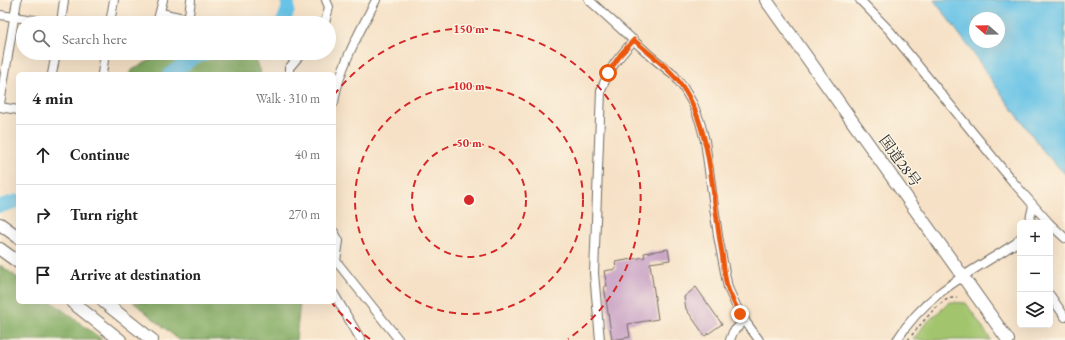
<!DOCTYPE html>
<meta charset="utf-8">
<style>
body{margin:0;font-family:"EB Garamond","Noto Serif JP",serif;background:#f6f6f6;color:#222}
.controls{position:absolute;right:12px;bottom:12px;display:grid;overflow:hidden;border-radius:6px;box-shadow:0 4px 16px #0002}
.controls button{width:36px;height:36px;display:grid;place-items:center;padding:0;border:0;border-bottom:1px solid #e0e0e0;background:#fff;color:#222;font:20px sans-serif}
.compass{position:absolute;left:969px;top:12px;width:36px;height:36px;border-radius:50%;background:#fff;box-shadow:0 4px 16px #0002;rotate:290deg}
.stop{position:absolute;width:12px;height:12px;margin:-9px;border:3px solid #ea580c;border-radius:50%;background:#fff}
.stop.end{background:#ea580c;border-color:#fff;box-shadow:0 1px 4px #0008}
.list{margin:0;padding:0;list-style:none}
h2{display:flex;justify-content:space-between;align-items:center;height:52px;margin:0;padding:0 16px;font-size:17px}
h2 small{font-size:13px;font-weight:400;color:#767676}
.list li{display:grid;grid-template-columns:26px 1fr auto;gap:12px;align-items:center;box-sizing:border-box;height:60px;padding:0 16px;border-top:1px solid #e0e0e0}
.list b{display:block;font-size:15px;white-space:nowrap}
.list em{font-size:13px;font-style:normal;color:#767676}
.icon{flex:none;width:22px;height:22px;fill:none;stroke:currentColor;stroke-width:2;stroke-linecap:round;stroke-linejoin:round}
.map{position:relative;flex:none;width:1065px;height:340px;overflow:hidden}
.search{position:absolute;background:#fff;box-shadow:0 4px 16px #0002;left:16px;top:16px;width:320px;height:44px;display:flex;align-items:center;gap:10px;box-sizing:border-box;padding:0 14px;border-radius:22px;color:#767676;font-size:15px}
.panel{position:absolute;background:#fff;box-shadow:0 4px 16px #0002;left:16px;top:72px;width:320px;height:232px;border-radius:6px}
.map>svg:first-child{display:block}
.green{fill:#a2c46d;stroke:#66784c}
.forest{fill:#81aa60;stroke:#566a46}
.water{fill:#68c3e6;stroke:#4a7788;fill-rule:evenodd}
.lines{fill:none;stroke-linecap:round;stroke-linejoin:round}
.river{stroke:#68c3e6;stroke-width:14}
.building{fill:#c49bc3}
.minor-casing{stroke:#726b61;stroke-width:10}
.highway-casing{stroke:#726b61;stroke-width:14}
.path{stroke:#726b61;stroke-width:1.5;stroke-dasharray:3 3;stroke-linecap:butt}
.minor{stroke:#fff;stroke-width:8}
.highway{stroke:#fff;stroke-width:12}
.route{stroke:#ea580c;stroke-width:5}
.ring{fill:none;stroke:#d62828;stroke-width:2;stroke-dasharray:7 5}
.labels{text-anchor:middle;stroke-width:3;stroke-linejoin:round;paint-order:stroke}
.street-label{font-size:15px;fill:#2b2b2b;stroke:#fcf5e5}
.centre{fill:#d62828;stroke:#fcf5e5;stroke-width:2}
.ring-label{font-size:12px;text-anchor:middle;font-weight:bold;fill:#d62828;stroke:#fcf5e5;stroke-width:3;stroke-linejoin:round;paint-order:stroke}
</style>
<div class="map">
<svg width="1065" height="340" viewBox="0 0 1065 340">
<rect width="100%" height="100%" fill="#fcf5e5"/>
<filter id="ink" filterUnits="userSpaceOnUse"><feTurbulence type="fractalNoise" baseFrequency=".025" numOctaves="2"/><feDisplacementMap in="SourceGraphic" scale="8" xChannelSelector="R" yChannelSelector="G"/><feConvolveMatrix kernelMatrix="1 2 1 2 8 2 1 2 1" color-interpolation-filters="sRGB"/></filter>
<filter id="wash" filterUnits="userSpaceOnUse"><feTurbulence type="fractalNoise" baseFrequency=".012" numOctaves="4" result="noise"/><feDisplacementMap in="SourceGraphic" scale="16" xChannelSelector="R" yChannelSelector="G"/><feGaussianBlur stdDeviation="0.9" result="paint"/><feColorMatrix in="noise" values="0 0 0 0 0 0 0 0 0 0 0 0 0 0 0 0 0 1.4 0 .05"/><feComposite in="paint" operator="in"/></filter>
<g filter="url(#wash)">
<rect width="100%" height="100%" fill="#f6e1c6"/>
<!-- green -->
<polygon class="green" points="950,302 966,303 991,340 913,340 925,324"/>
<!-- forest -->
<g class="forest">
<polygon points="163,53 252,53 261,74 129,74 132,70"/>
<polygon points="0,265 18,278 18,302 52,302 103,340 0,340"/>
<polygon points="133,302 300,302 296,340 179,340"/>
</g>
<!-- water -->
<path class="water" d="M934,0h131v174l-20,-21 -48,-65 -28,-41zM975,18h24v24h-24z"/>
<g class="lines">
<!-- river -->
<g class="river">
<polyline points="282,23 283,22 288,10 288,0"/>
<polyline points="170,74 193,58 206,53"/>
<polyline points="0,206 18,201"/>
</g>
</g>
<g id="blocks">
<!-- building -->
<g class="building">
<polygon points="668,249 670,260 650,263 658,319 628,324 630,337 612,340 604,286 607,286 604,271 616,269 615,262 645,257 644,253"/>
<polygon points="696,287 722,324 705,336 686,309 684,297"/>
</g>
</g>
</g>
<g filter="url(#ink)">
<use href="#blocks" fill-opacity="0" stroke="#726b61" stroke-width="1"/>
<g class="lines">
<!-- minor casing -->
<g class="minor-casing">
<g id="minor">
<polyline points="589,0 653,58 674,75 683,87 693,104 700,122 705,141 718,236 728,288 740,314 759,340"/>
<polyline points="860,0 890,31 1013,182 1049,223"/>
<polyline points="161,13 188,19"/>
<polyline points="0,15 55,23"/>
<polyline points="188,22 191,0"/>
<polyline points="61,23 64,0"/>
<polyline points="110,23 114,0"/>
<polyline points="157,23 163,0"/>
<polyline points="325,23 329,7 326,0"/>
<polyline points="52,74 56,53"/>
<polyline points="102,74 105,53"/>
<polyline points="289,74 289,68 302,53"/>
<path d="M334,103c4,-33 27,-74 42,-103"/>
<polyline points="0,104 17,0"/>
<polyline points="0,107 18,110"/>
<polyline points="1029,223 1033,206"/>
<polyline points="1050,224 1065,238"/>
<polyline points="334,232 339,241 336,261 399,340"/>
<polyline points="334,294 361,340"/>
<polyline points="1050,295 1065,317"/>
<path d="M600,340l-6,-67 7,-182c8,-23 17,-33 33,-51"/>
<polyline points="730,340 733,332 745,320"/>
<path d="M897,340c30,-48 73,-67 119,-97l4,-5"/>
</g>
</g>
<!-- highway casing -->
<g class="highway-casing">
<g id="highway">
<polyline points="766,0 1008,340"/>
<polyline points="0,224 18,237"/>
<polyline points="0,249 18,262"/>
<polyline points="72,302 120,340"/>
<polyline points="104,302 152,340"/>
</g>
</g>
<!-- path -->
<path class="path" d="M908,340c8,-10 29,-37 40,-41 2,-1 6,-1 9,-2"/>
<!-- minor -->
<use href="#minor" class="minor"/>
<!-- highway -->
<use href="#highway" class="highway"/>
</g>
</g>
<g class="lines" filter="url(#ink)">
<!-- route -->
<path class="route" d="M608,73l13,-19 13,-14c15,14 37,29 48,46 31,45 30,115 40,167 2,12 2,25 6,36 3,9 8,17 12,25"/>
</g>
<!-- distance rings -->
<g class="ring">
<circle cx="469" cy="200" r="57"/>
<circle cx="469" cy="200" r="114"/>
<path d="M370 339A171 171 0 0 1 332 303M334 95A171 171 0 1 1 568 339"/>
</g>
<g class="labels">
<!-- street labels -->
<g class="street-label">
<text transform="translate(900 161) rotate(54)" y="5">国道28号</text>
</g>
</g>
<circle cx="469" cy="200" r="6" class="centre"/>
<g class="ring-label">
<text x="469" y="33">150 m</text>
<text x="469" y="90">100 m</text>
<text x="469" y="147">50 m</text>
</g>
</svg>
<div class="controls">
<button>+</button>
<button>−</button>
<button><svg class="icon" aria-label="layers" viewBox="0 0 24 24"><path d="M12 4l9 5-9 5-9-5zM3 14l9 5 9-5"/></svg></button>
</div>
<svg class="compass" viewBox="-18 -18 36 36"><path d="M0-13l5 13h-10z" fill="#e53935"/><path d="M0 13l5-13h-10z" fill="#767676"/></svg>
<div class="stop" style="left:608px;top:73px"></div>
<div class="stop end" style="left:740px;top:314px"></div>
<div class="search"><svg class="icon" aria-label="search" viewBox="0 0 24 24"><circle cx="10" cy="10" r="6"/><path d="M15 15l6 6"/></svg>Search here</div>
<section class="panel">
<h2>4 min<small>Walk · 310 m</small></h2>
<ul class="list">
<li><svg class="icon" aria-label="ahead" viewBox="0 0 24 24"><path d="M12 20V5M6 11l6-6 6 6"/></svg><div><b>Continue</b></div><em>40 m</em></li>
<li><svg class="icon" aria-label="right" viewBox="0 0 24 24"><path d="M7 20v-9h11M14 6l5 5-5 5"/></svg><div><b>Turn right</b></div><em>270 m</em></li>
<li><svg class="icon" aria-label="arrive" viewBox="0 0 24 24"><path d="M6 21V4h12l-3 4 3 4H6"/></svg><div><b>Arrive at destination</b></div></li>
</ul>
</section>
</div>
